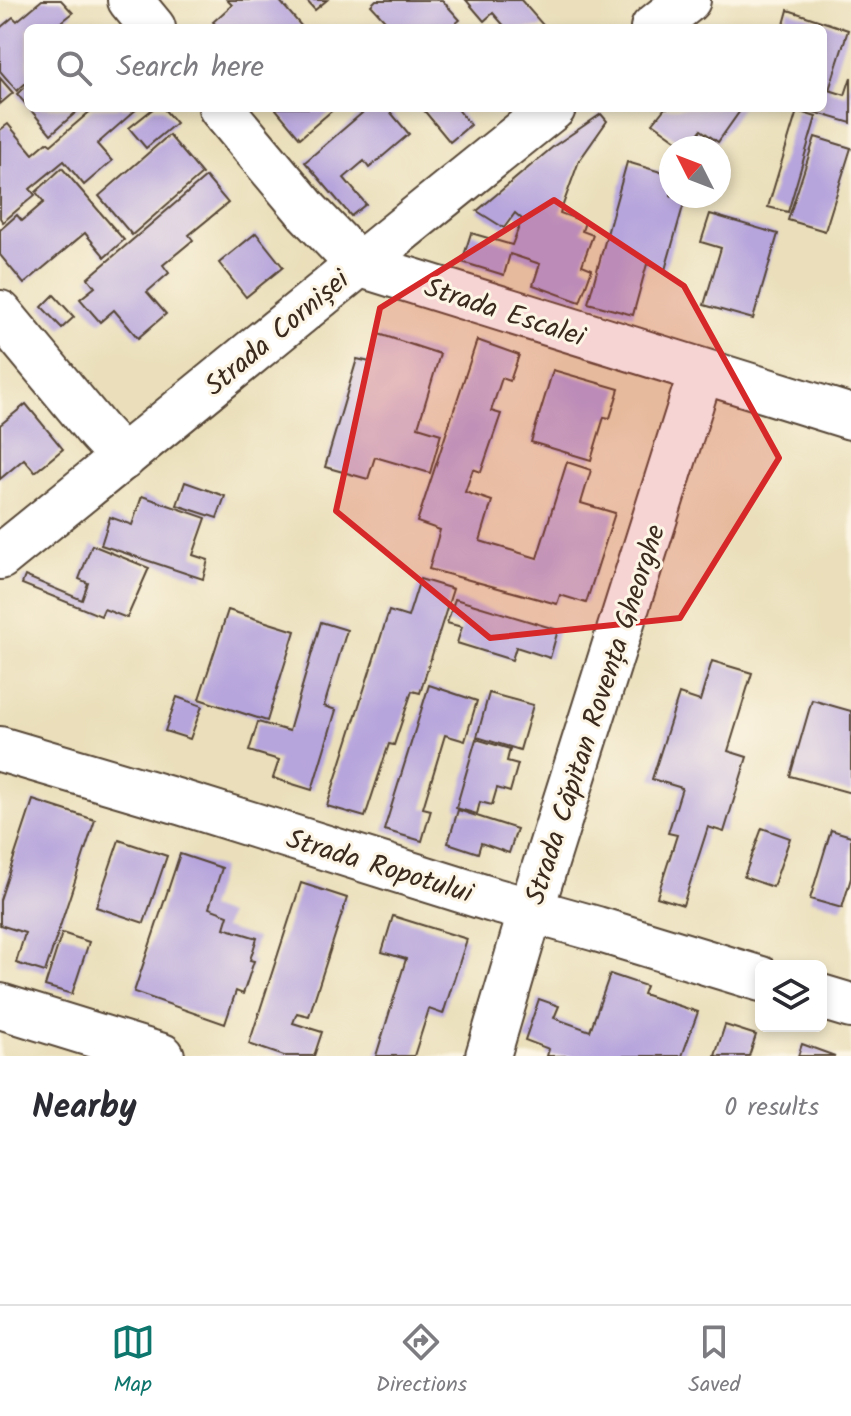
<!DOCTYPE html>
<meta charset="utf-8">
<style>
body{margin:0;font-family:Kalam,sans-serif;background:#f2f2f3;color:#2b2b33}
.controls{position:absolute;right:24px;bottom:24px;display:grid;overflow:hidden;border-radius:12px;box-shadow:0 4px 12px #0003}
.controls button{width:72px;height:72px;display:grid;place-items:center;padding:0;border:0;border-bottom:2px solid #e1e1e2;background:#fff;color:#2b2b33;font:40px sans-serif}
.compass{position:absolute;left:659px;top:136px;width:72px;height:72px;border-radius:50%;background:#fff;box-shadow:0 4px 12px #0003;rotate:312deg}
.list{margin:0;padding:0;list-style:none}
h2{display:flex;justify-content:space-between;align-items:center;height:104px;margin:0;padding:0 32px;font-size:34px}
h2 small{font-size:26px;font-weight:400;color:#7c7c81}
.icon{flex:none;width:44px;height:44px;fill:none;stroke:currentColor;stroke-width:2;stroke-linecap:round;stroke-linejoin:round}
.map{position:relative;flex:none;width:851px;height:1056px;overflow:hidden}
.search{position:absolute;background:#fff;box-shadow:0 4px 12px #0003;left:24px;right:24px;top:24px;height:88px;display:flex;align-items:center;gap:20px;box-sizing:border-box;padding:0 28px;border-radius:12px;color:#7c7c81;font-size:30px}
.sheet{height:248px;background:#fff}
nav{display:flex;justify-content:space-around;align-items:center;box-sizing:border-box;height:112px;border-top:2px solid #e1e1e2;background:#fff;font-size:22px;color:#7c7c81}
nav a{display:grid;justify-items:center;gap:4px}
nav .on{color:#0f766e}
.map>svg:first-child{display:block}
.building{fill:#b6a4dc}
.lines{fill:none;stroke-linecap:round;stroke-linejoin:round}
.minor-casing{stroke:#554535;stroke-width:48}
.minor{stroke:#fff;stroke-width:44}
.marked{fill:#d62828;fill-opacity:0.2;stroke:#d62828;stroke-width:6;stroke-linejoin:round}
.labels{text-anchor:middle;stroke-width:6;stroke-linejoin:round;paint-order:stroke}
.street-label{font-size:28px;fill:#3b2a1e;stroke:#fcf5e5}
</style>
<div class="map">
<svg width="851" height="1056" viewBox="0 0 851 1056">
<rect width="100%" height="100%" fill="#fcf5e5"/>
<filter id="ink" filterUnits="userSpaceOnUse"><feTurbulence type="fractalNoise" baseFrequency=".0125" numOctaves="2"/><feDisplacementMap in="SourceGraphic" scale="16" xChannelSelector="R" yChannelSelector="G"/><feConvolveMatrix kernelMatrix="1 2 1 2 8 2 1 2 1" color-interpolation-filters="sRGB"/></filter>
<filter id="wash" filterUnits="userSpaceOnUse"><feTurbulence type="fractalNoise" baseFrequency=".006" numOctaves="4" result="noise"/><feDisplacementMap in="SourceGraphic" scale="32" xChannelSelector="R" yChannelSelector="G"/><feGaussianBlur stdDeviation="1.8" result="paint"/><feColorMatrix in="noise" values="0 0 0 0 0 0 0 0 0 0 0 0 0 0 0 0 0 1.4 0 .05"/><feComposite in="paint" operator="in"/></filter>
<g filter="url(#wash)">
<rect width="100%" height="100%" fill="#eadfba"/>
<g id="blocks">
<!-- building -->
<g class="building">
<polygon points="42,0 61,0 73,13 54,28 28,28 28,81 17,91 0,71 0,28 13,17 17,21"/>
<polygon points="227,0 279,0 303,28 219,28 213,22 232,5"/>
<polygon points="306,0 327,0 315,10"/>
<polygon points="376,0 442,0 460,20 450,28 392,28 371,5"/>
<polygon points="466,0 521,0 543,25 539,28 506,28 493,13 484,21"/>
<polygon points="788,10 848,30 829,90 845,95 851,77 851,123 804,109 823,108 823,28 783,28"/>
<polygon points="0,78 13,93 0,104"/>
<polygon points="28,85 28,107 17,94"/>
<polygon points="29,108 81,108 51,134"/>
<polygon points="94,108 138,108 97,144 112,161 84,185 64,161 30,189 35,195 3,222 0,218 0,130 8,124 33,154 47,142 51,145"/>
<polygon points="154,108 163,108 176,123 146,148 129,128"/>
<polygon points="275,108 335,108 300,138"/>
<polygon points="368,108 387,108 409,134 369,168 364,161 344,178 366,204 351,216 305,162"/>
<polygon points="422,108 457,108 470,125 450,142"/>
<polygon points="665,108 742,108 718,142 701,130 688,148 653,123"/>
<polygon points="797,111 816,117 788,212 768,207"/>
<polygon points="601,114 607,121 579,161 560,213 585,222 582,231 593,235 582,265 592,269 580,302 533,285 540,264 510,254 504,275 462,262 471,233 512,245 522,219 515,213 504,228 477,211 554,146"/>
<polygon points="169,135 202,174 132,235 99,196"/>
<polygon points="815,137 851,148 825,231 788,220"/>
<polygon points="627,162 671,175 671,196 686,196 665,270 647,264 633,315 588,303"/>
<polygon points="62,168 124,240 105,257 85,233 24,284 0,255 0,230 17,215 22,221 44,202 36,192"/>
<polygon points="206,177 228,203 189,235 193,240 163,265 169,273 147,292 166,314 138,338 114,310 100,322 80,299 95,287 88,278"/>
<polygon points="710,214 778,234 753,319 704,305 721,248 701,242"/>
<polygon points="256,233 283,267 246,297 219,263"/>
<polygon points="54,295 74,317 62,328 42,307"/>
<polygon points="379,334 440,354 418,427 441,434 430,473 375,457 368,479 325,467 357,359 370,362"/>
<polygon points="477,340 519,355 510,381 502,378 491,411 501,414 481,472 473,469 465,492 492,501 480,541 537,558 567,462 591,470 581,503 615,513 586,603 560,595 557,604 429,569 440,530 417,522"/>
<polygon points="553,370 619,389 610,418 604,417 591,460 531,442"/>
<polygon points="26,404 63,449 35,472 24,459 0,479 0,425"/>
<polygon points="185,482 225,496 217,518 177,505"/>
<polygon points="142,496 206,518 193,555 208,560 203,579 101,545 110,517 132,525"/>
<polygon points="92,545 149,568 127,618 104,609 101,616 22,584 25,576 82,600 88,583 79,579"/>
<polygon points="420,579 453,589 420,693 412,691 394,745 389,744 365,817 327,806 389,611 408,617"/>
<polygon points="455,599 558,630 550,658 516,647 512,660 457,643 462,627 447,623"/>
<polygon points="228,610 295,631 267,721 199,699"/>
<polygon points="321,622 347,630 324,706 336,710 312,790 273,778 279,760 249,751 258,722 289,731"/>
<polygon points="712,661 752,673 728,751 747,757 724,832 708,827 683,905 657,897 677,835 668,833 682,788 652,779 679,694 700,701"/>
<polygon points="429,685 477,701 465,741 445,735 423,808 431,810 422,841 384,830"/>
<polygon points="489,693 533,705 520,750 477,737"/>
<polygon points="177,697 202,706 190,739 165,731"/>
<polygon points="812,700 851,711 851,793 790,776"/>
<polygon points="476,739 510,749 507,761 518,764 510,792 497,788 492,805 480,802 477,814 456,808"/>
<polygon points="33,800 95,820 45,972 16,963 25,933 0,925 0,900"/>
<polygon points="458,810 517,829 509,853 481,843 478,853 448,843"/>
<polygon points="762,828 790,838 773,887 744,877"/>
<polygon points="831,830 851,836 851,878 842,908 810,899"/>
<polygon points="119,840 167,856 144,923 96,907"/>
<polygon points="180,854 222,868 209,908 228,915 224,928 257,938 250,960 254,961 243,994 236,991 225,1024 134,992"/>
<polygon points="301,883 347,898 309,1016 297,1013 293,1023 322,1032 314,1056 284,1056 249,1044"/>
<polygon points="393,916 467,939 443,1014 429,1009 414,1056 376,1056 406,959 382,952"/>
<polygon points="62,933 89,942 72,994 45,986"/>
<polygon points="610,974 646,986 643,994 698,1012 682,1056 547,1056 549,1049 525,1040 539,999 559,1006 554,1018 590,1031"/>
<polygon points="725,1025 756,1035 749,1056 715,1056"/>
<polygon points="802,1044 835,1056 798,1056"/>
</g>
</g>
</g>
<g filter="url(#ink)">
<use href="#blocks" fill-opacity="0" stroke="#554535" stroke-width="2"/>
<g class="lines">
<!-- minor casing -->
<g class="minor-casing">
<g id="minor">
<polyline points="130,0 153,28"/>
<polyline points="653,28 688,0"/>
<polyline points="221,108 308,212 358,264 851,417"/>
<polyline points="0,313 98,431 123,458"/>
<path d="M0,557c185,-149 367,-301 553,-449"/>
<polyline points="0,749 183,803 493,900 597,929 761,979"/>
<polyline points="821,997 851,1006"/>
<polyline points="0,1006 162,1056"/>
<polyline points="488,1056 531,910 701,372"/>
</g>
</g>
<!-- minor -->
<use href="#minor" class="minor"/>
</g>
</g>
<!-- marked area -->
<path class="marked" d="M554,200l130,86 95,172 -99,160 -190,20 -154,-127 44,-203z"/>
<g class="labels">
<!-- street labels -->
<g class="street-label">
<text transform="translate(505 311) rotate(18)" y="10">Strada Escalei</text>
<text transform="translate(276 332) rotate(-40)" y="10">Strada Cornișei</text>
<text transform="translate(594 714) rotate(-72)" y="10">Strada Căpitan Rovența Gheorghe</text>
<text transform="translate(380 865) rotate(17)" y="10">Strada Ropotului</text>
</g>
</g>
</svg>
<div class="controls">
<button><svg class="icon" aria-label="layers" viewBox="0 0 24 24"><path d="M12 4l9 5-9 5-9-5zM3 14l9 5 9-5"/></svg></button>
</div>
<svg class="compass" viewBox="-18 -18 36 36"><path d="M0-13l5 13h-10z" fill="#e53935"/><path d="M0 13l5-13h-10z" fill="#7c7c81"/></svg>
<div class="search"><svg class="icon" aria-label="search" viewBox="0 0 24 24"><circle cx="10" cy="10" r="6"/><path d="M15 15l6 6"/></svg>Search here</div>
</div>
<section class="sheet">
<h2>Nearby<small>0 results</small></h2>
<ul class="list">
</ul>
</section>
<nav>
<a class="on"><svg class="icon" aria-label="map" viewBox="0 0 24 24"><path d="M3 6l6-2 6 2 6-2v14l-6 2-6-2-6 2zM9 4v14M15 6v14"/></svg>Map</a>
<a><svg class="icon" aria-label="directions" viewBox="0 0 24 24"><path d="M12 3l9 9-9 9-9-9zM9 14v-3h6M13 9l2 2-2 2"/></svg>Directions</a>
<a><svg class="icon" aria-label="saved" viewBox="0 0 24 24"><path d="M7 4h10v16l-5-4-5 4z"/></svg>Saved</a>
</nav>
